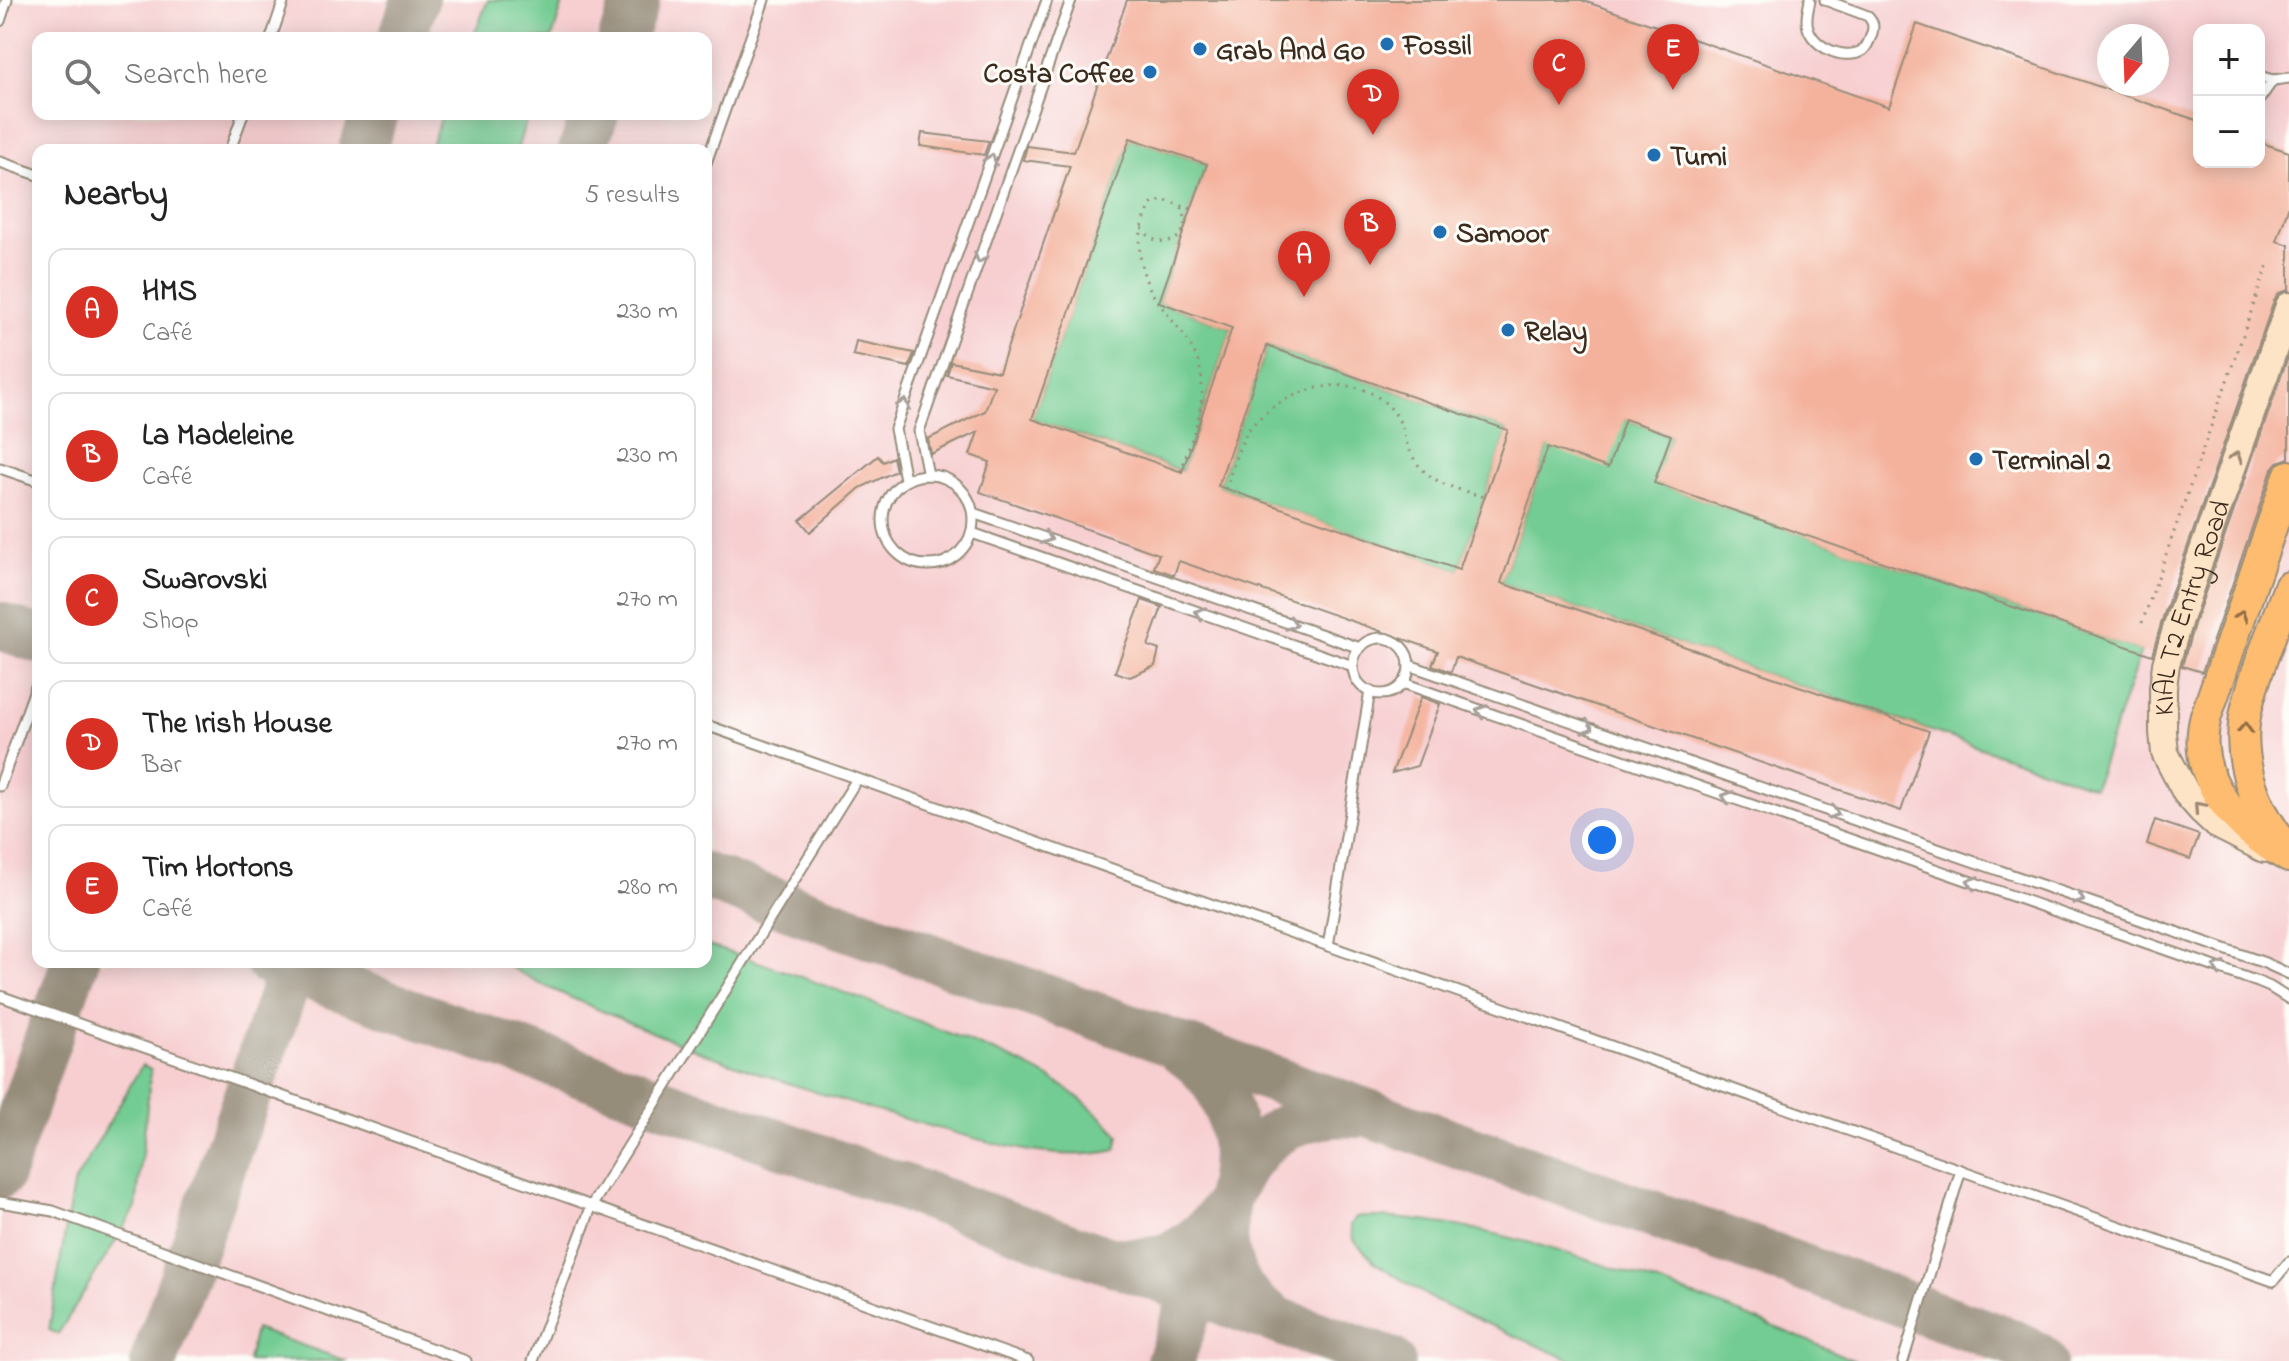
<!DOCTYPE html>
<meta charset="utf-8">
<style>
body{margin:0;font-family:"Indie Flower",sans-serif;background:#f6f6f6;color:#222}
.controls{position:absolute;right:24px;top:24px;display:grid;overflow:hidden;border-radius:16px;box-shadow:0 4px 20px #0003}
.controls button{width:72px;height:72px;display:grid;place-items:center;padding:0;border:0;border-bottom:2px solid #e0e0e0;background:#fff;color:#222;font:40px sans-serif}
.compass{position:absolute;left:2097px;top:24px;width:72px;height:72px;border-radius:50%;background:#fff;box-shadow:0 4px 20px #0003;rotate:199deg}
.you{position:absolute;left:1602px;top:840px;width:28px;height:28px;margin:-20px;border:6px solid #fff;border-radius:50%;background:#1a73e8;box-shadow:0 0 0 12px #1a73e833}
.badge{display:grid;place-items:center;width:52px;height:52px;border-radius:50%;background:#d93025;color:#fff;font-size:26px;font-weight:700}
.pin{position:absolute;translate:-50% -66px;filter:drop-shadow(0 2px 4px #0008)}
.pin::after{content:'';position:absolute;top:42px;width:28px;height:24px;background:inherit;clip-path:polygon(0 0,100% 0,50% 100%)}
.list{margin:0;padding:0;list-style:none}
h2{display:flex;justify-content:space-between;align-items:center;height:104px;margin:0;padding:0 32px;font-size:34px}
h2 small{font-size:26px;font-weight:400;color:#767676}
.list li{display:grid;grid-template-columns:52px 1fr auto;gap:24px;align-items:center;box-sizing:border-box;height:128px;margin:0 16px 16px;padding:0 16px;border:2px solid #e0e0e0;border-radius:16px}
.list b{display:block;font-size:30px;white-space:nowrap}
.list p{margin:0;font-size:26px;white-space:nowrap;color:#767676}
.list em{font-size:26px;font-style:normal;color:#767676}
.icon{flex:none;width:44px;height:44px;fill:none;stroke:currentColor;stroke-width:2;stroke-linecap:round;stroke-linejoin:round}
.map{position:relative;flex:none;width:2289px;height:1361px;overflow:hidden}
.search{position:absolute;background:#fff;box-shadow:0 4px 20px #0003;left:32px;top:32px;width:680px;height:88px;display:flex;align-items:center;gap:20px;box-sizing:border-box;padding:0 28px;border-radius:16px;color:#767676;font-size:30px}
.panel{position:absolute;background:#fff;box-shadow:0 4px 20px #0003;left:32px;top:144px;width:680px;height:824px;border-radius:16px}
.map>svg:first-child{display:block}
.built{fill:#f7cfd1;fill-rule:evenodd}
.green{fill:#73cc93;stroke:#577b58;stroke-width:2}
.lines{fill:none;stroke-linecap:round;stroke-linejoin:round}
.taxiway{stroke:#968c7a;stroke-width:48}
.building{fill:#f4b29d;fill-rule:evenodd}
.lane-casing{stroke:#968c7a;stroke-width:13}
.secondary-casing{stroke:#968c7a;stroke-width:30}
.primary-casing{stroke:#968c7a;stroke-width:34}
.path{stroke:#968c7a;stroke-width:3;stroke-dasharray:2 6;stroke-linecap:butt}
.lane{stroke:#fff;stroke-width:9}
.secondary{stroke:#fee4c6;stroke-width:26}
.primary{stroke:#fdbc70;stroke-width:30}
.oneway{stroke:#a79f9a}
.oneway2{stroke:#9c8772}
.oneway3{stroke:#926c43}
.poi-dot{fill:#1f6fb2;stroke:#fdfcf7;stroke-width:3}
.labels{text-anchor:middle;stroke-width:6;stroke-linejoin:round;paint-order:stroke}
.poi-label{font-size:28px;font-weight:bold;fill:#3b2a1e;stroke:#fdfcf7;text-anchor:start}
.street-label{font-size:28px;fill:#3b2a1e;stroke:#fdfcf7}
</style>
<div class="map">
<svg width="2289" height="1361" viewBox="0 0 2289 1361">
<rect width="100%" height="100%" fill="#fdfcf7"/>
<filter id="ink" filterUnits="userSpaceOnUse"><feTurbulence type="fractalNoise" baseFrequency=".0125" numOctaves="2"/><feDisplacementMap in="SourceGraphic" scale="16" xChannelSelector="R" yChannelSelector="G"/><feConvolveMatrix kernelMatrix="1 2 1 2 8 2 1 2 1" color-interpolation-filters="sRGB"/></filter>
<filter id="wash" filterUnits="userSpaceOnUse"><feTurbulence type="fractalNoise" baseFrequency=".006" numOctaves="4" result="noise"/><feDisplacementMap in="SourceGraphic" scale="32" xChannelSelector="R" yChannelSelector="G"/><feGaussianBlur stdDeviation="1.8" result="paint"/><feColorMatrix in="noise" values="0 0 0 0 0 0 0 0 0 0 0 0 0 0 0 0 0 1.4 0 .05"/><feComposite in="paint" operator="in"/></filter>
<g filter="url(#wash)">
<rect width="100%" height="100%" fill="#f1edd6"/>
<!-- built -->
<path class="built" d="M0,0h2289v1361h-2289zM2199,30h60v132h-60zM2109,36h48v48h-48zM38,38h668v76h-668zM38,150h668v812h-668z"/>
<!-- green -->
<g class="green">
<polygon points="488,0 564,0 552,38 473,38"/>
<polygon points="443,114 528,114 517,150 429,150"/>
<polygon points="1130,138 1207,164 1159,302 1232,328 1182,471 1032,419"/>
<polygon points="1267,346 1508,430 1459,570 1218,486"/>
<polygon points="1625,419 1671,435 1655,483 2141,651 2094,787 1501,583 1548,447"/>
<path d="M706,945c83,26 166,57 247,90 40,16 86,33 121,59 16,12 31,26 45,41l-3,15c-26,6 -58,5 -85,1 -37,-6 -75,-18 -112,-28 -99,-27 -197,-61 -292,-101 -42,-19 -86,-35 -125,-60h204z"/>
<polygon points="142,1065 151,1069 136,1208 58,1334 49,1330 73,1185"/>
<path d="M1356,1217c95,-1 189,28 278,58 75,25 149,54 221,86h-282l-136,-59 -63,-40 -21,-23 -2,-14z"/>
<polygon points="255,1329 347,1361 248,1361"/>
</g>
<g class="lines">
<!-- taxiway -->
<g class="taxiway">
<polyline points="402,38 415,0"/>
<polyline points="622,38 636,0"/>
<polyline points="362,150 375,114"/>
<polyline points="582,150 595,114"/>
<polyline points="0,626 38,639"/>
<polyline points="706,877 2011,1342 2036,1355 2043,1361"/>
<polyline points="269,962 1391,1361"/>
<path d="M1180,1050c49,30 62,87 51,140 24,-54 68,-81 127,-76"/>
<polyline points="0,1175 75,962"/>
<path d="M1119,1261c48,6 80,-16 106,-53 -5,40 5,86 45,107"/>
<polyline points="154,1361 294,962"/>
<polyline points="1170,1361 1206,1260"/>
</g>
</g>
<g id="blocks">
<!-- building -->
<g class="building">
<path d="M1127,0h454l308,107 28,-83 282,97v41h60v-20l30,10v53l-12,36 12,4v45l-10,3 -5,8 -110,313 -12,41 -498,-172 17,-48 -46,-16 -17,49 -60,-21 -47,136 428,148 -28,80 -445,-154 -5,15 -19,-7 6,-14 -259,-90 -5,14 -20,-7 5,-14 -179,-62 10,-30 -20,-7 8,-23 -47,22 -3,-15 57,-28 9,-25 -47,-11 4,-13 48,10 71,-206 -47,-6 4,-14 47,6zM1130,138l77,26 -48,138 73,26 -50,144 -150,-53zM1267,346l241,84 -49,140 -241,-84z"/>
<polygon points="922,133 989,141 984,155 920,146"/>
<polygon points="856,341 914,353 909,367 853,355"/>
<polygon points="2289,354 2289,458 2278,462 2272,470 2202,672 2182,666 2194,624"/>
<polygon points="878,456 883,462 893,457 896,471 860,488 810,532 800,520"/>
<polygon points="1142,600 1162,607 1148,646 1159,650 1155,666 1130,677 1115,672"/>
<polygon points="1421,697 1440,704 1417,766 1392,773"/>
<polygon points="2155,820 2199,835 2190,859 2147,844"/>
</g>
</g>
</g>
<g filter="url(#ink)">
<use href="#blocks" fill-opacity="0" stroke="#968c7a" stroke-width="2"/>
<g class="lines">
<!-- lane casing -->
<g class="lane-casing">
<g id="lane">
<path d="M1810,0c-1,6 -3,13 -3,19 -2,26 38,44 56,31 5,-4 7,-11 9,-17 2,-8 1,-11 -4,-17l-43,-16"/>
<polyline points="0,21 7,0"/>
<polyline points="271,38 284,0"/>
<polyline points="2259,76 2273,80 2289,78"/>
<polyline points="2259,100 2273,80"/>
<polyline points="230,150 243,114"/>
<polyline points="0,162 38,175"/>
<polyline points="706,163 764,0"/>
<polyline points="0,468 38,481"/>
<circle cx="928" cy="520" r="45"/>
<polyline points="928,475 919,431 1071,0"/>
<polyline points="905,479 895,429 1047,0"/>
<polyline points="973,513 1360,648"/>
<polyline points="972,533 1353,666"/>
<circle cx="1381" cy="666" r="28"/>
<polyline points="1409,665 2265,963 2289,974"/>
<polyline points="1403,683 2258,982 2270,987 2289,999"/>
<polyline points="706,725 2273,1281 2289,1262"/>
<polyline points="0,786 38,681"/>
<polyline points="1328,946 1370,691"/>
<polyline points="0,996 1028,1361"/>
<polyline points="0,1202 53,1211 466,1361"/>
<polyline points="533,1361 592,1205 857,779"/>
<polyline points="1903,1361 1961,1170"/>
</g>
</g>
<!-- secondary casing -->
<g class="secondary-casing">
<g id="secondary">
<path id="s1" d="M2264,849l-47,-24 -16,-15 -15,-17 -21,-40 -2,-21v-44l3,-24 13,-45 110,-313"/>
</g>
</g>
<!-- primary casing -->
<g class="primary-casing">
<g id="primary">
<path d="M2289,476l-83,240c-17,62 32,113 83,141"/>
<path d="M2285,846c-32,-38 -51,-93 -37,-143 10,-39 27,-78 41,-116"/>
</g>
</g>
<!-- path -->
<g class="path">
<path d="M1142,228c19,29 55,8 39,-21"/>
<path d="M1181,471c10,-32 27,-67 19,-102 -6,-27 -26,-45 -42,-67 -21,-29 -25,-67 -6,-98l11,-4 29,9"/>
<path d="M1226,489c6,-19 11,-41 22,-58 26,-36 92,-62 131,-33 27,20 20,32 33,57 14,28 45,34 73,42"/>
<polyline points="2142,623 2269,261"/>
</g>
<!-- lane -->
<use href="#lane" class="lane"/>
<!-- secondary -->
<use href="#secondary" class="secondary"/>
<!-- primary -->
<use href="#primary" class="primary"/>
</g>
<!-- one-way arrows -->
<defs><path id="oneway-chevron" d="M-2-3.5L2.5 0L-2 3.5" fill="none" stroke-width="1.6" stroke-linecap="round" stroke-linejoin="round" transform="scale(2)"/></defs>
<g class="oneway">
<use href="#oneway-chevron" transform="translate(991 159) rotate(-71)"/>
<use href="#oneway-chevron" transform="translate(980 258) rotate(109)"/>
<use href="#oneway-chevron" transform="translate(904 404) rotate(-71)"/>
<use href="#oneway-chevron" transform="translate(1047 538) rotate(19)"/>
<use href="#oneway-chevron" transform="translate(1200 613) rotate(-161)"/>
<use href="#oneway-chevron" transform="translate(1292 624) rotate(19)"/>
<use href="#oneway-chevron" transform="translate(1481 711) rotate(-161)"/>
<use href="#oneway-chevron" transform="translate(1588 727) rotate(19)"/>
<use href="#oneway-chevron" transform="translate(1727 797) rotate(-161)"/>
<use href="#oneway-chevron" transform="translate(1834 813) rotate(19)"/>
<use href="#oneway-chevron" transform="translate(1972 882) rotate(-161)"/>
<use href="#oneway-chevron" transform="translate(2079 899) rotate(19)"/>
<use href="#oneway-chevron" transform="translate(2218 968) rotate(-161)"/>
</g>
<g class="oneway2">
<use href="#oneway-chevron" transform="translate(2236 457) rotate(-71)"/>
<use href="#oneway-chevron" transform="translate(2199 807) rotate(-132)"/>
</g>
<g class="oneway3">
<use href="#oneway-chevron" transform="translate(2241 616) rotate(-71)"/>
<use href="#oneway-chevron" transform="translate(2245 728) rotate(-87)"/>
</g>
</g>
<!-- markers -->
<g class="poi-dot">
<circle cx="1387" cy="44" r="8"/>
<circle cx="1200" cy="49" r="8"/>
<circle cx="1150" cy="72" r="8"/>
<circle cx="1654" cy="155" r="8"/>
<circle cx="1440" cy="232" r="8"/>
<circle cx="1508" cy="330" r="8"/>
<circle cx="1976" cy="459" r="8"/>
</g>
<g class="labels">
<!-- poi labels -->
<g class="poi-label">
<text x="1403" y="54">Fossil</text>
<text x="1216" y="59">Grab And Go</text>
<text x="1134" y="82" text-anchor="end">Costa Coffee</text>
<text x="1670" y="165">Tumi</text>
<text x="1456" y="242">Samoor</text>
<text x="1524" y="340">Relay</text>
<text x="1992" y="469">Terminal 2</text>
</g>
<!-- street labels -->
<g class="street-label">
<text dy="10" stroke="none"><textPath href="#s1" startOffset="292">KIAL T2 Entry Road</textPath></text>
</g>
</g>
</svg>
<div class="controls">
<button>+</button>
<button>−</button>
</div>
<svg class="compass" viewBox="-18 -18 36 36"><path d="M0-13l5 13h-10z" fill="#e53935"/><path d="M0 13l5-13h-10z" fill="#767676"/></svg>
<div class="you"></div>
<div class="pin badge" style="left:1304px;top:297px">A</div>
<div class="pin badge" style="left:1370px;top:265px">B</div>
<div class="pin badge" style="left:1559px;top:105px">C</div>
<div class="pin badge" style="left:1373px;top:135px">D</div>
<div class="pin badge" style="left:1673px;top:90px">E</div>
<div class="search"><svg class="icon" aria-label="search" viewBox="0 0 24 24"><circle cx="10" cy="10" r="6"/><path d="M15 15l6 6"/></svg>Search here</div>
<section class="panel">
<h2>Nearby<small>5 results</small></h2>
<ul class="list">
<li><span class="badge">A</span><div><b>HMS</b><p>Café</p></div><em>230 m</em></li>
<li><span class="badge">B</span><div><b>La Madeleine</b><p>Café</p></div><em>230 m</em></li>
<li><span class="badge">C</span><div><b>Swarovski</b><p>Shop</p></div><em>270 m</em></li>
<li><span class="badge">D</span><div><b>The Irish House</b><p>Bar</p></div><em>270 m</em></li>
<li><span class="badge">E</span><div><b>Tim Hortons</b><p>Café</p></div><em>280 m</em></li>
</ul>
</section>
</div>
